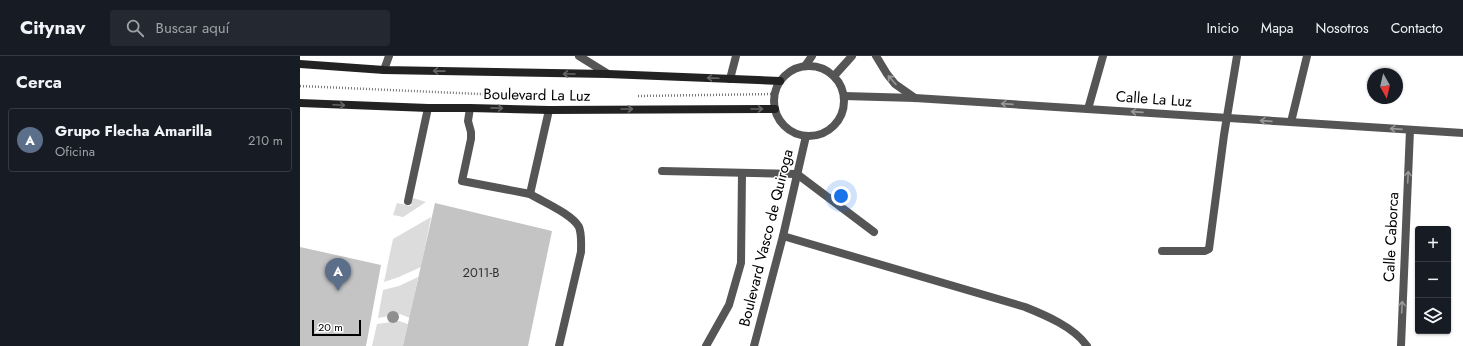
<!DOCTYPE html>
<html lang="es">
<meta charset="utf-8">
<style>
body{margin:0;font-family:Jost,sans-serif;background:#242831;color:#f1f3f6}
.controls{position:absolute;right:12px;bottom:12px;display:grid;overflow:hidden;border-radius:4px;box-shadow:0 1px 3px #0004}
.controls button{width:36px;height:36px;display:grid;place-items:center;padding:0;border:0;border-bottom:1px solid #363941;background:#171b24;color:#f1f3f6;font:20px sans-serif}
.compass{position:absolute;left:1067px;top:12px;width:36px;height:36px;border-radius:50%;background:#171b24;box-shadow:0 1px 3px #0004;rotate:172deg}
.scale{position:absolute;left:12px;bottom:10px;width:49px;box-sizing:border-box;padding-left:4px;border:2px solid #000;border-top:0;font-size:11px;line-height:14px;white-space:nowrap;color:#000;-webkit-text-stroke:3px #fff;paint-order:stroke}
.you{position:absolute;left:541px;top:140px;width:14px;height:14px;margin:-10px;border:3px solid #fff;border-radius:50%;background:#1a73e8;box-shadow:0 0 0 6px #1a73e833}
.badge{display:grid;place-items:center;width:26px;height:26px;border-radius:50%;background:#b45309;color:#fff;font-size:13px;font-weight:700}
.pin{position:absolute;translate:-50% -33px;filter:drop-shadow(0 1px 2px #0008)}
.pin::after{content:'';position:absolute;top:21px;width:14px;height:12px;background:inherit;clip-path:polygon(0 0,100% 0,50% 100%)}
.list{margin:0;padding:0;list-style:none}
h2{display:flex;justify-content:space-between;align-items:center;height:52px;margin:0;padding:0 16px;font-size:17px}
h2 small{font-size:13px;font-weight:400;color:#9ea1a6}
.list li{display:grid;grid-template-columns:26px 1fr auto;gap:12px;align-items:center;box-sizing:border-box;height:64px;margin:0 8px 8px;padding:0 8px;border:1px solid #363941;border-radius:4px}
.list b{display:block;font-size:15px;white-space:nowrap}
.list p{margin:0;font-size:13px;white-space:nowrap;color:#9ea1a6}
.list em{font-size:13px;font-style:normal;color:#9ea1a6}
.icon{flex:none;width:22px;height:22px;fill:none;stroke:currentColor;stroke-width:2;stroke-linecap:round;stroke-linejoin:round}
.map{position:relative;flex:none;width:1163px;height:290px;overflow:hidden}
header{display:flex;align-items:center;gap:24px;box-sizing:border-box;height:56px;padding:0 20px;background:#171b24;border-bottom:1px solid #363941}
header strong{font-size:19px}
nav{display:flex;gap:22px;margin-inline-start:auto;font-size:14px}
.search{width:280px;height:36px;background:#242831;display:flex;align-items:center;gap:10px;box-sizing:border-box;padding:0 14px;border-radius:4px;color:#9ea1a6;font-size:15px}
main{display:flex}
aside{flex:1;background:#171b24}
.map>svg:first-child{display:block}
.park{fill:#dcdcdc}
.building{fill:#c4c4c4}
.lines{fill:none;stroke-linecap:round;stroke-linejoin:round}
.path{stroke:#777;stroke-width:2.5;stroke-dasharray:1 2;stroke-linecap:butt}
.service{stroke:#555;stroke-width:8}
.minor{stroke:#555;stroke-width:8}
.tertiary{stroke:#555;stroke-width:8}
.secondary{stroke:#222;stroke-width:8}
.tree{fill:#8f8f8f}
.oneway{stroke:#646464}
.oneway2{stroke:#999}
.labels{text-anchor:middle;stroke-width:3;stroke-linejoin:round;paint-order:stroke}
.number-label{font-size:13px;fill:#313131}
.street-label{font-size:15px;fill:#000;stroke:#fff}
</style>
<header>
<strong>Citynav</strong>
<div class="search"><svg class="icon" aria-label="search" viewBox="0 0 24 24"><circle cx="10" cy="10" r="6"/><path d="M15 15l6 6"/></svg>Buscar aquí</div>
<nav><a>Inicio</a><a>Mapa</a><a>Nosotros</a><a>Contacto</a></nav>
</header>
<main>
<aside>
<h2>Cerca<small></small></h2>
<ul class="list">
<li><span class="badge" style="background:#5c6f8a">A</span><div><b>Grupo Flecha Amarilla</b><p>Oficina</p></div><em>210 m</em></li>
</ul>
</aside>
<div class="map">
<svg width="1163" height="290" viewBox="0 0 1163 290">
<rect width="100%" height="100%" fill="#fff"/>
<!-- park -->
<g class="park">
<polygon points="113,142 126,146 103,161 93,159 97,147 111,150"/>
<polygon points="131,161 121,211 99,221 84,226 93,183"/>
<polygon points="118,221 110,262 100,258 78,262 83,234 99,230"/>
<polygon points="99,265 108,268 103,290 72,290 77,268"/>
</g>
<!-- building -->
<g class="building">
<polygon points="135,147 252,175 228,290 103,290"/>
<polygon points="0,191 81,209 66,290 0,290"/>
</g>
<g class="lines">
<!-- path -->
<g class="path">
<polyline points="0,30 225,40"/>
<polyline points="338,40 474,38"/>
</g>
<!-- service -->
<g class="service">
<polyline points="170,52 168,65 171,76 171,83 162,125 230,138 249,54"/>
<polyline points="788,53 803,0"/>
<polyline points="991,66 1007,0"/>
<polyline points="362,115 497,118 574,176"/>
<path d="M230,138c13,8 42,20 49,33 3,8 2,17 2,25l-22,94"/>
<polyline points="108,145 128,52"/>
<path d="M483,180l242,71c20,8 49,20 62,39"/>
<polyline points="862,195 905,195 909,193 924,79 937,0"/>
<polyline points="406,290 429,249 441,207 442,117"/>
</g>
<!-- minor -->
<g class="minor">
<polyline points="279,0 308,18"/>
<polyline points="84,14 89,0"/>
<polyline points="430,23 436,0"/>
<polyline points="1101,290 1110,74"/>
</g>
<!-- tertiary -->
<g class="tertiary">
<polyline points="576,0 587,18 595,28 615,42"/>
<polyline points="505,10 512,0"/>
<circle cx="509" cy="45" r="35"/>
<polyline points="534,20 552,0"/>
<polyline points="544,40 615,42 1163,77"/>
<polyline points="454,290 483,180 506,80"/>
</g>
<!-- secondary -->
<g class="secondary">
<polyline points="0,8 84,14 308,18 480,25"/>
<polyline points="0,47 128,52 170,52 249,54 475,53"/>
</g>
</g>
<!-- trees -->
<circle class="tree" cx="93" cy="261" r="6"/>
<!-- one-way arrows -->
<defs><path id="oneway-shaft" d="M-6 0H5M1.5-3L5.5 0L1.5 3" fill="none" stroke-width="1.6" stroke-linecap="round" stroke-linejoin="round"/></defs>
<g class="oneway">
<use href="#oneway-shaft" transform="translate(139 15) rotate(-179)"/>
<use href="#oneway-shaft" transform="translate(269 18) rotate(-180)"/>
<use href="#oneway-shaft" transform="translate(413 22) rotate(-178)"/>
<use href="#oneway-shaft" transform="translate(39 49) rotate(3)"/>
<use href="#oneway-shaft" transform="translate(197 52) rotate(1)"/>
<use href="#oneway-shaft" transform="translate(327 53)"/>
<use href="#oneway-shaft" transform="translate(457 53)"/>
</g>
<g class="oneway2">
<use href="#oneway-shaft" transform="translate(592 24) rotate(-132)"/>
<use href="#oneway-shaft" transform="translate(707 48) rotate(-176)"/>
<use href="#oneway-shaft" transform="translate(837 56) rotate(-176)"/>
<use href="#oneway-shaft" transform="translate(966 65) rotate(-176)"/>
<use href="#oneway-shaft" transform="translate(1096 73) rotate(-176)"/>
<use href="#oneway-shaft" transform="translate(1108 121) rotate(-87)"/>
<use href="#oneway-shaft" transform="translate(1102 251) rotate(-87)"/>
</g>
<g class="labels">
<!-- number labels -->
<g class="number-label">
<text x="181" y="221">2011-B</text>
</g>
<!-- street labels -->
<g class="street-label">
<text transform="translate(237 39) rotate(1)" y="5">Boulevard La Luz</text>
<text transform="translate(854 43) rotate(4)" y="5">Calle La Luz</text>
<text transform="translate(1091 181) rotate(-87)" y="5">Calle Caborca</text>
<text transform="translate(466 182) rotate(-76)" y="5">Boulevard Vasco de Quiroga</text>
</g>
</g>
</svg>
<div class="controls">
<button>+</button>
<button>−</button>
<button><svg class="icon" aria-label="layers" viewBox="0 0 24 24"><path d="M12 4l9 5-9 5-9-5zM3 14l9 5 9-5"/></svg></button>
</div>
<svg class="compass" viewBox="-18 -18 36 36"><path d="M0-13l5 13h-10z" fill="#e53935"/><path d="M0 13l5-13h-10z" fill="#9ea1a6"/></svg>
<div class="scale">20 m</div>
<div class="you"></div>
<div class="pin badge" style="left:38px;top:235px;background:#5c6f8a">A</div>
</div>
</main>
